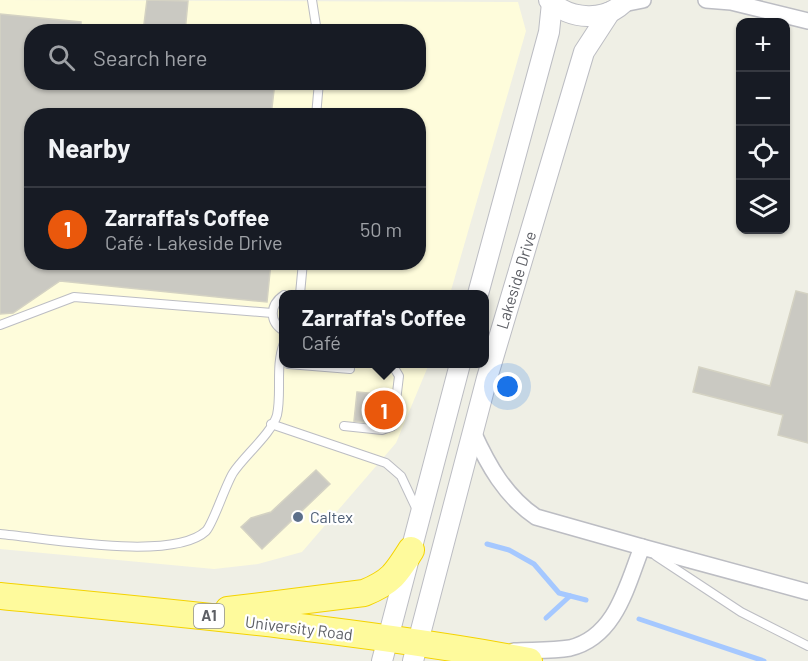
<!DOCTYPE html>
<meta charset="utf-8">
<style>
body{margin:0;font-family:Barlow,sans-serif;background:#20242c;color:#f1f3f6}
.controls{position:absolute;right:18px;top:18px;display:grid;overflow:hidden;border-radius:12px;box-shadow:0 2px 4px #0004}
.controls button{width:54px;height:54px;display:grid;place-items:center;padding:0;border:0;border-bottom:2px solid #363941;background:#171b24;color:#f1f3f6;font:30px sans-serif}
.you{position:absolute;left:508px;top:387px;width:21px;height:21px;margin:-15px;border:4px solid #fff;border-radius:50%;background:#1a73e8;box-shadow:0 0 0 9px #1a73e833}
.badge{display:grid;place-items:center;width:39px;height:39px;border-radius:50%;background:#ea580c;color:#fff;font-size:20px;font-weight:700}
.pin{position:absolute;translate:-50% -50%;border:3px solid #fff;box-shadow:0 2px 6px #0006}
.popup{position:absolute;left:279px;top:290px;width:210px;height:78px;box-sizing:border-box;display:grid;place-content:center;border-radius:12px;background:#171b24;filter:drop-shadow(0 2px 4px #0005);font-size:20px;white-space:nowrap;color:#9ea1a6}
.popup b{font-size:22px;color:#f1f3f6}
.popup::after{content:'';position:absolute;left:50%;top:100%;margin-left:-12px;border:12px solid transparent;border-top-color:#171b24}
.list{margin:0;padding:0;list-style:none}
h2{display:flex;justify-content:space-between;align-items:center;height:78px;margin:0;padding:0 24px;font-size:26px}
h2 small{font-size:20px;font-weight:400;color:#9ea1a6}
.list li{display:grid;grid-template-columns:39px 1fr auto;gap:18px;align-items:center;box-sizing:border-box;height:84px;padding:0 24px;border-top:2px solid #363941}
.list b{display:block;font-size:22px;white-space:nowrap}
.list p{margin:0;font-size:20px;white-space:nowrap;color:#9ea1a6}
.list em{font-size:20px;font-style:normal;color:#9ea1a6}
.icon{flex:none;width:33px;height:33px;fill:none;stroke:currentColor;stroke-width:2;stroke-linecap:round;stroke-linejoin:round}
.map{position:relative;flex:none;width:808px;height:661px;overflow:hidden}
.search{position:absolute;background:#171b24;box-shadow:0 2px 4px #0004;left:24px;top:24px;width:402px;height:66px;display:flex;align-items:center;gap:15px;box-sizing:border-box;padding:0 21px;border-radius:24px;color:#9ea1a6;font-size:22px}
.panel{position:absolute;background:#171b24;box-shadow:0 2px 4px #0004;left:24px;top:108px;width:402px;height:162px;border-radius:24px}
.map>svg:first-child{display:block}
.commercial{fill:#fefcdb;fill-rule:evenodd}
.lines{fill:none;stroke-linecap:round;stroke-linejoin:round}
.stream{stroke:#a5c8ff;stroke-width:5}
.building{fill:#cac9c2;stroke:#d4d2c3;stroke-width:1.5}
.service-casing{stroke:#bcbdc3;stroke-width:10}
.minor-casing{stroke:#bcbdc3;stroke-width:18}
.tertiary-casing{stroke:#bcbdc3;stroke-width:22}
.trunk-casing{stroke:#f4d300;stroke-width:28}
.service{stroke:#fff;stroke-width:8}
.minor{stroke:#fff;stroke-width:15}
.tertiary{stroke:#fff;stroke-width:20}
.trunk{stroke:#fefa9c;stroke-width:26}
.service-dot{fill:#5c6f8a;stroke:#fff;stroke-width:2}
.labels{text-anchor:middle;stroke-width:4.5;stroke-linejoin:round;paint-order:stroke}
.shield{fill:#fff;stroke:#8e8f93;stroke-width:1.5}
.shield-label{font-size:15px;font-weight:bold;fill:#5d5f65}
.street-label{font-size:16px;fill:#5d5f65;stroke:#fff}
.service-label{font-size:16px;fill:#4e5e75;stroke:#fff;text-anchor:start}
</style>
<div class="map">
<svg width="808" height="661" viewBox="0 0 808 661">
<rect width="100%" height="100%" fill="#efefe5"/>
<!-- commercial -->
<path class="commercial" d="M0,0l518,2 8,29 -76,263h-166v70h145l-33,79 -94,109 -44,12 -44,5 -214,-20zM32,32h386v50h-386zM32,116h386v146h-386z"/>
<g class="lines">
<!-- stream -->
<g class="stream">
<polyline points="487,544 509,550 534,564 559,593 586,600"/>
<polyline points="546,618 570,596"/>
<polyline points="639,619 764,661"/>
</g>
</g>
<!-- building -->
<g class="building">
<polygon points="147,0 188,1 185,32 143,32"/>
<polygon points="0,14 81,22 81,32 32,32 32,82 275,82 271,116 32,116 32,262 271,262 267,302 60,281 13,313 0,314"/>
<polygon points="796,291 808,294 808,443 778,435 783,415 693,392 699,367 770,386"/>
<polygon points="357,392 390,395 388,420 381,424 354,421"/>
<polygon points="316,470 330,484 262,549 241,527 251,518 271,512"/>
</g>
<g class="lines">
<!-- service casing -->
<g class="service-casing">
<g id="service">
<polyline points="312,0 317,32"/>
<polyline points="316,116 319,82"/>
<polyline points="300,294 303,262"/>
<path d="M284,295c-15,10 -15,27 0,36"/>
<polyline points="0,325 74,297 272,313"/>
<polyline points="288,364 350,369"/>
<polyline points="271,424 386,463 401,476 417,510"/>
<polyline points="344,426 382,430 393,426 399,376 393,366 386,364"/>
<path d="M0,534c46,4 173,28 206,-3 7,-7 19,-45 27,-58 10,-16 39,-40 44,-58 5,-23 -2,-48 7,-72"/>
<polyline points="656,556 741,612 808,646"/>
</g>
</g>
<!-- minor casing -->
<g class="minor-casing">
<g id="minor">
<polyline points="706,0 731,2 808,21"/>
<polyline points="623,4 643,0"/>
<path d="M473,432c15,33 32,64 63,85l106,30"/>
<path d="M514,651c17,-1 38,0 56,-3 46,-11 57,-63 72,-101l166,45"/>
</g>
</g>
<!-- tertiary casing -->
<g class="tertiary-casing">
<g id="tertiary">
<path d="M549,0c20,20 58,23 77,0"/>
<polyline points="478,294 549,32 552,3"/>
<polyline points="382,661 460,364"/>
<polyline points="413,661 487,378 584,52 610,12"/>
</g>
</g>
<!-- trunk casing -->
<g class="trunk-casing">
<g id="trunk">
<path d="M0,596c176,17 354,33 529,65"/>
<path d="M228,610l136,-17c27,-11 32,-19 47,-43"/>
</g>
</g>
<!-- service -->
<use href="#service" class="service"/>
<!-- minor -->
<use href="#minor" class="minor"/>
<!-- tertiary -->
<use href="#tertiary" class="tertiary"/>
<!-- trunk -->
<use href="#trunk" class="trunk"/>
</g>
<!-- markers -->
<circle class="service-dot" cx="298" cy="517" r="6"/>
<g class="labels">
<!-- shield labels -->
<rect class="shield" x="194" y="604" width="30" height="24" rx="4.5"/>
<g class="shield-label">
<text x="209" y="621">A1</text>
</g>
<!-- street labels -->
<g class="street-label">
<text transform="translate(516 280) rotate(-73)" y="6">Lakeside Drive</text>
<text transform="translate(299 628) rotate(7)" y="6">University Road</text>
</g>
<!-- service labels -->
<g class="service-label">
<text x="310" y="523">Caltex</text>
</g>
</g>
</svg>
<div class="controls">
<button>+</button>
<button>−</button>
<button><svg class="icon" aria-label="locate" viewBox="0 0 24 24"><circle cx="12" cy="12" r="6"/><path d="M12 2v4M12 18v4M2 12h4M18 12h4"/></svg></button>
<button><svg class="icon" aria-label="layers" viewBox="0 0 24 24"><path d="M12 4l9 5-9 5-9-5zM3 14l9 5 9-5"/></svg></button>
</div>
<div class="you"></div>
<div class="pin badge" style="left:384px;top:410px">1</div>
<div class="popup"><b>Zarraffa's Coffee</b>Café</div>
<div class="search"><svg class="icon" aria-label="search" viewBox="0 0 24 24"><circle cx="10" cy="10" r="6"/><path d="M15 15l6 6"/></svg>Search here</div>
<section class="panel">
<h2>Nearby<small></small></h2>
<ul class="list">
<li><span class="badge">1</span><div><b>Zarraffa's Coffee</b><p>Café · Lakeside Drive</p></div><em>50 m</em></li>
</ul>
</section>
</div>
